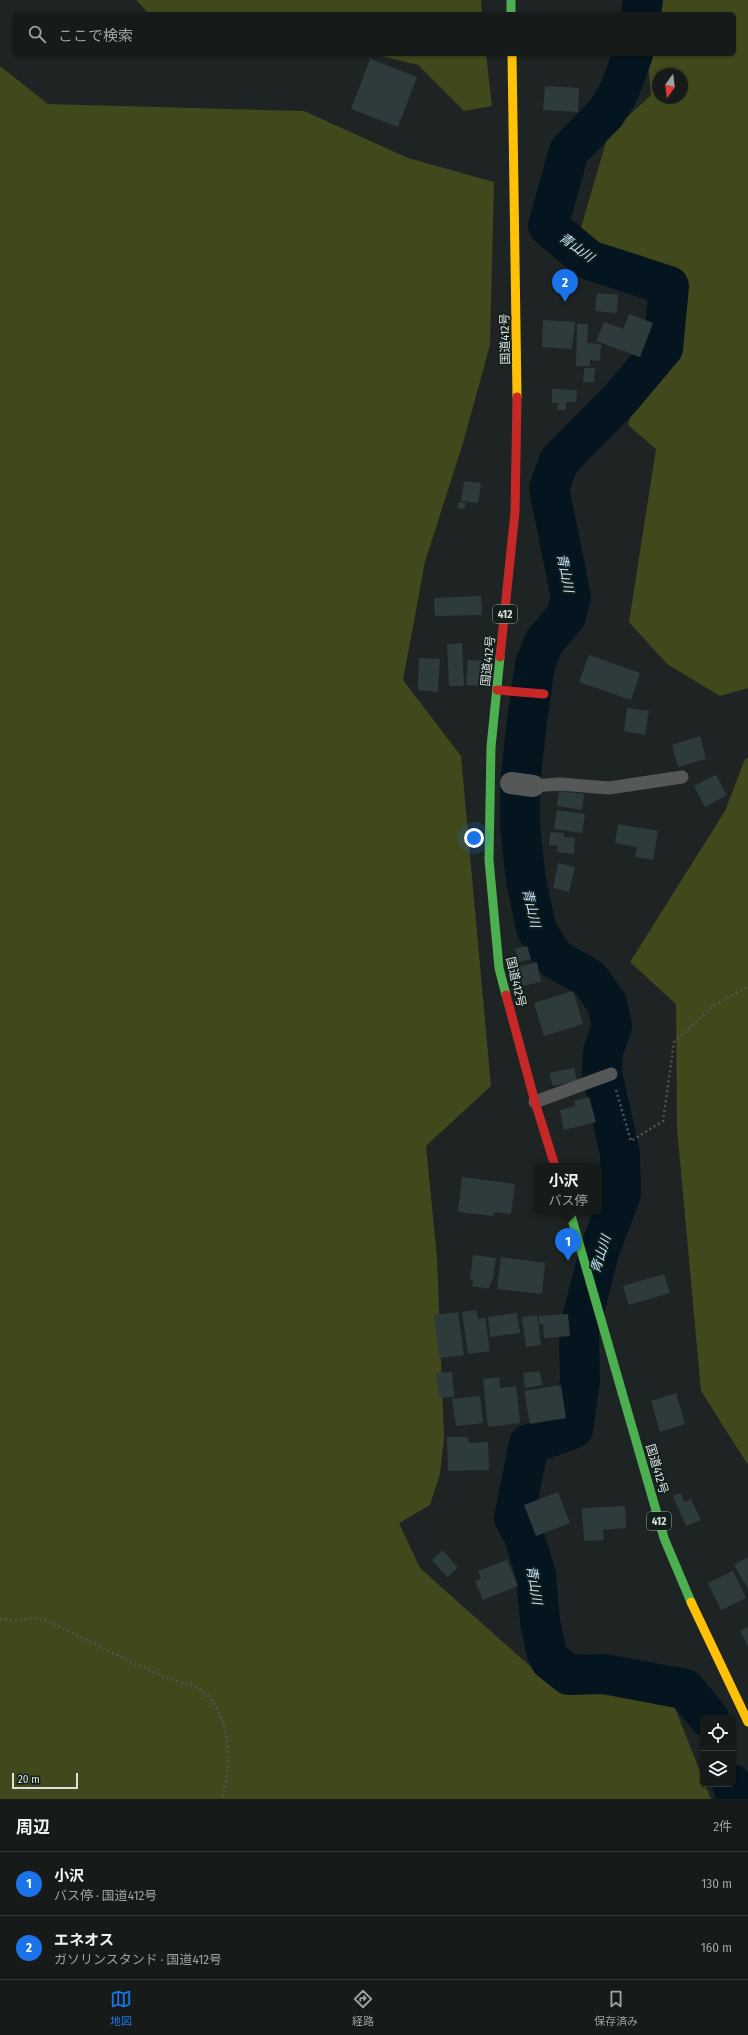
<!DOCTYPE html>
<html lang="ja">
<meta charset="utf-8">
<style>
body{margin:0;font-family:"Fira Sans Condensed","Noto Sans JP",sans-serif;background:#1f2423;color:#f1f3f6}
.controls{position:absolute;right:12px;bottom:12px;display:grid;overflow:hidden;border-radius:6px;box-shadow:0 1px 3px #0004}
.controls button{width:36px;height:36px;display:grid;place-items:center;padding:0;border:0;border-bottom:1px solid #353939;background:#161b1a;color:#f1f3f6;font:20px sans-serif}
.compass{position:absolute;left:652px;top:68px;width:36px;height:36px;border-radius:50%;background:#161b1a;box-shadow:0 1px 3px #0004;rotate:194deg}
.scale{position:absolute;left:12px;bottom:10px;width:66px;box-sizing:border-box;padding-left:4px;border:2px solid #d9e2df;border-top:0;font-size:11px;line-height:14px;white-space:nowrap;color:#d9e2df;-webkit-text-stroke:3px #111e1b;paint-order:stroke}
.you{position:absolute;left:474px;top:838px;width:14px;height:14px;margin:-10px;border:3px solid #fff;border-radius:50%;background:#1a73e8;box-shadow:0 0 0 6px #1a73e833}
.badge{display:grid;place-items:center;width:26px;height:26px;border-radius:50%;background:#1a73e8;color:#fff;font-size:13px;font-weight:700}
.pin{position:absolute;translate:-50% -33px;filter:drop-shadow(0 1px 2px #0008)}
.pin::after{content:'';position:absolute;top:21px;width:14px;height:12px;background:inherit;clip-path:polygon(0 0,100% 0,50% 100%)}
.popup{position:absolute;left:534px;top:1163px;width:68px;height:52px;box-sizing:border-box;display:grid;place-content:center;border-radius:6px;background:#161b1a;filter:drop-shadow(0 1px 3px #0005);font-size:13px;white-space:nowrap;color:#9ea1a2}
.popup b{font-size:15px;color:#f1f3f6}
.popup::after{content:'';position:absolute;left:50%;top:100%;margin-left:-8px;border:8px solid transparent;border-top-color:#161b1a}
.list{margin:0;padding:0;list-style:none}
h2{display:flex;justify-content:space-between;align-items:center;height:52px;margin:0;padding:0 16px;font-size:17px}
h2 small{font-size:13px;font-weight:400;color:#9ea1a2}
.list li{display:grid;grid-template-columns:26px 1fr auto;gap:12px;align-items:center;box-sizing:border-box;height:64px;padding:0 16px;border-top:1px solid #353939}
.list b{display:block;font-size:15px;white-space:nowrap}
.list p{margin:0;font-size:13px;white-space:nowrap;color:#9ea1a2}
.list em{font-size:13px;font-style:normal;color:#9ea1a2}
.icon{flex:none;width:22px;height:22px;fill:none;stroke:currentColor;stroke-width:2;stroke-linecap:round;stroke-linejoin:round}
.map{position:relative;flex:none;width:748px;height:1799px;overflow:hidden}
.search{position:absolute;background:#161b1a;box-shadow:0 1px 3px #0004;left:12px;right:12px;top:12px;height:44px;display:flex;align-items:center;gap:10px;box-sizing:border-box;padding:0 14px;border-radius:6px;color:#9ea1a2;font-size:15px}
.sheet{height:180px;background:#161b1a}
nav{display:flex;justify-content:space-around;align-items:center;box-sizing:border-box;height:56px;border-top:1px solid #353939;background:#161b1a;font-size:11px;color:#9ea1a2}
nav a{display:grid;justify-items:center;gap:2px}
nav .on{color:#1a73e8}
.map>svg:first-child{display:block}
.green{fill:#40481c;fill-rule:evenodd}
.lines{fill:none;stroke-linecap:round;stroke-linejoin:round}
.river{stroke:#05151f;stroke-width:40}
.building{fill:#2e3b3c}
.path{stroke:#515453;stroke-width:2.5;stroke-dasharray:2 3;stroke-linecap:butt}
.lane{stroke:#565857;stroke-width:13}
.street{stroke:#565857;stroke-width:22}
.fast{stroke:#4caf50;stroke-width:9}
.slow{stroke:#ffc107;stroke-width:9}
.jam{stroke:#c62828;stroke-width:9}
.labels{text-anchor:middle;stroke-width:3.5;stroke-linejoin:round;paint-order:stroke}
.shield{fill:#111e1b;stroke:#9da7a4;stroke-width:1}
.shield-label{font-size:11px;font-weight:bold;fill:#d9e2df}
.street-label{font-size:12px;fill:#d9e2df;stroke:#111e1b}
.water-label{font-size:13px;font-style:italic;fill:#c3e4fb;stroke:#111e1b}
</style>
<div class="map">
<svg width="748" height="1799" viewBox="0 0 748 1799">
<rect width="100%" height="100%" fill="#1e2423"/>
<!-- green -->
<g class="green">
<polygon points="136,0 481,0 482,14 149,14"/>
<path d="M642,0h106v688l-28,8 -53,-32 -38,-42 27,-173 -28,-24 35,-119 -23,-38 -60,-37 28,-96 43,-40 -4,-41h87v-40h-90zM658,74h24v24h-24z"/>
<polygon points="373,54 486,54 492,106 464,111 418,65"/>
<polygon points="0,66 48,104 304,111 408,158 494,182 490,345 463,443 425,562 403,680 461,756 491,1086 426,1146 437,1257 444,1438 440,1474 430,1505 399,1523 420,1568 548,1682 675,1708 703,1779 703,1784 705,1784 711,1799 0,1799"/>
<polygon points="748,758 748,1465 701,1391 677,1128 676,1004 630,962 725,811 745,759"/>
</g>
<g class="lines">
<!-- river -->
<g class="river">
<polyline points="641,14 643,0"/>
<polyline points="633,54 619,92 606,113 569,151 548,226 589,260 669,286 663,348 621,398 559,461 549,488 571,597 566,616 544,642 535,665 526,728 520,784 520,826 526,881 537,931 555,959 589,978 607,1003 612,1026 603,1052 602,1073 620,1154 621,1194 599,1252 579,1331 580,1380 573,1429 529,1444 514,1518 524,1536 536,1575 540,1622 546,1650 550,1660 569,1675 604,1674 685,1689 709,1718"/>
<polyline points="732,1784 737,1799"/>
</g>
</g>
<!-- building -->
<g class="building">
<polygon points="370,59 417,77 398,127 351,109"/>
<polygon points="545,86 579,88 578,112 543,110"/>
<polygon points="597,293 618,295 617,313 595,311"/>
<polygon points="629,314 653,323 640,357 596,341 604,322 623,329"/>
<polygon points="543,320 575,322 572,349 542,347"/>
<polygon points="577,324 588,324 587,343 601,344 600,361 590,360 590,366 576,366"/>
<polygon points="584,368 595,368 594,382 583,382"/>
<polygon points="552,389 577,390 576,402 566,402 566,410 557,410 558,403 552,403"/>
<polygon points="464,481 481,483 478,503 461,501"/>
<polygon points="459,502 466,503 464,509 457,508"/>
<polygon points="481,596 482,615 435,616 434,598"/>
<polygon points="462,643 464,686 449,686 447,644"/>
<polygon points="589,655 640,673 631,700 579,682"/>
<polygon points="419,658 440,659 438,692 418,690"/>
<polygon points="468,660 486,661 484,686 466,685"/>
<polygon points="627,708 649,711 645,735 624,731"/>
<polygon points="700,736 706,759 678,767 672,745"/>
<polygon points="716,775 727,795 705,807 694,786"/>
<polygon points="559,791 584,794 582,810 557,806"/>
<polygon points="557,810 585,814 582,833 554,829"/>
<polygon points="618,824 658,831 653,860 635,857 637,847 615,843"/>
<polygon points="550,832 564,833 564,837 575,838 574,854 557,852 558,846 549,845"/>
<polygon points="558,863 575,867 569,892 553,888"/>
<polygon points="527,946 531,959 519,962 515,949"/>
<polygon points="537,962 541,982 523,986 518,967"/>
<polygon points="573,991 583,1024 544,1036 534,1003"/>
<polygon points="574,1068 577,1081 553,1086 549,1073"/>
<polygon points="589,1097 596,1122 564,1130 560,1110 575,1106 574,1101"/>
<polygon points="593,1162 594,1166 580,1166"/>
<polygon points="462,1177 515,1184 511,1214 494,1212 493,1216 458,1212"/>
<polygon points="473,1255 496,1258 492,1282 490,1283 489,1289 472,1286 473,1280 470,1279"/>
<polygon points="501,1257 545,1263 542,1294 497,1289"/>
<polygon points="664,1274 670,1293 629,1305 623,1286"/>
<polygon points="476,1310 478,1319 485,1318 490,1351 468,1354 462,1312"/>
<polygon points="458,1312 464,1355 439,1358 434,1315"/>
<polygon points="517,1313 520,1333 490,1337 488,1317"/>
<polygon points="568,1314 570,1336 544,1338 543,1324 539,1324 539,1316"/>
<polygon points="537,1315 541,1345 526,1347 522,1317"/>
<polygon points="540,1371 542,1385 525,1388 523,1373"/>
<polygon points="452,1372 454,1397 439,1398 436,1373"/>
<polygon points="499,1377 500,1388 516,1386 520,1423 488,1427 483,1379"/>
<polygon points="561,1385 566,1418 530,1424 524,1391"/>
<polygon points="676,1393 685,1424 660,1432 651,1401"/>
<polygon points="480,1396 483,1423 456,1426 452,1399"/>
<polygon points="447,1437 468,1437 469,1443 488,1442 489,1470 448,1471"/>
<polygon points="558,1492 570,1523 536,1536 524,1505"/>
<polygon points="681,1493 684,1502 691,1499 701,1520 686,1526 673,1496"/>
<polygon points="625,1506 626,1528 603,1530 604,1540 584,1541 582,1508"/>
<polygon points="443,1550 458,1568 447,1577 432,1560"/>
<polygon points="748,1557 748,1589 734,1565"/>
<polygon points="507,1560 518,1586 483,1600 475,1581 481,1578 478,1571"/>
<polygon points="733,1571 746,1598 721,1610 708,1583"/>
<polygon points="748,1627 748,1646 740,1631"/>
</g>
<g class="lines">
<!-- path -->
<g class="path">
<polyline points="616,1090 631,1141 663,1121 674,1042 714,1005 748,987"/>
<path d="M0,1619l17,2 16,-3 14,3c31,14 60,30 91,44 12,5 25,12 39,16 9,3 18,4 25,10 31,23 29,75 20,108"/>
</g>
<!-- lane -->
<g class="lane">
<polyline points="533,786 560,784 609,788 682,777"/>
<polyline points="535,1102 611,1074"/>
</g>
<!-- street -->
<polyline class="street" points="511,783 533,786"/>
<!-- fast -->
<g class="fast">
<polyline points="511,0 511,14"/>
<polyline points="500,657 491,747 489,860 499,968 506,995"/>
<polyline points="570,1212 664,1538 691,1602"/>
</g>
<!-- slow -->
<g class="slow">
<polyline points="512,54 517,397"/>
<polyline points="691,1602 748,1722"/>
</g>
<!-- jam -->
<g class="jam">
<polyline points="500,657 515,512 517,397"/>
<polyline points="497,690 544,694"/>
<polyline points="506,995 535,1102 555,1166"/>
</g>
</g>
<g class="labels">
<!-- shield labels -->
<g class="shield">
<rect x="493" y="605" width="24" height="18" rx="3"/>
<rect x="647" y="1512" width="24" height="18" rx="3"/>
</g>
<g class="shield-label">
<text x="505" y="618">412</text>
<text x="659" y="1525">412</text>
</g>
<!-- street labels -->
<g class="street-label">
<text transform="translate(505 339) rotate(-91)" y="4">国道412号</text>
<text transform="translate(488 661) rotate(-84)" y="4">国道412号</text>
<text transform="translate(516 982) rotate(77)" y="4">国道412号</text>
<text transform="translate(657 1469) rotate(74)" y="4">国道412号</text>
</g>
<!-- water labels -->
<g class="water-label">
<text transform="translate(577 247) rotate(36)" y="5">青山川</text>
<text transform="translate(566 573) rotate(79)" y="5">青山川</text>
<text transform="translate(532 908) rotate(77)" y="5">青山川</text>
<text transform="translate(600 1254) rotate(-73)" y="5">青山川</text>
<text transform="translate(535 1585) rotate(81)" y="5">青山川</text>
</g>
</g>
</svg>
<div class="controls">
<button><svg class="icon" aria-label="locate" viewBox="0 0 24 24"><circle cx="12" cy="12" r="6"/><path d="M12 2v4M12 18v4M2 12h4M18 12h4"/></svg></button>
<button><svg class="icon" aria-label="layers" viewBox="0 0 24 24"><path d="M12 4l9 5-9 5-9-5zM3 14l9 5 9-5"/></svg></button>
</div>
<svg class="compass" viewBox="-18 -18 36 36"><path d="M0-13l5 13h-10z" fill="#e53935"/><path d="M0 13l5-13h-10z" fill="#9ea1a2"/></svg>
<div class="scale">20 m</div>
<div class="you"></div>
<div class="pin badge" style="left:568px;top:1261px">1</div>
<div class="popup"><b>小沢</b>バス停</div>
<div class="pin badge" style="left:565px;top:302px">2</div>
<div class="search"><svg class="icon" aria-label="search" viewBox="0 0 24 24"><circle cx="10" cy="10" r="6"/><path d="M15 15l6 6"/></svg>ここで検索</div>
</div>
<section class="sheet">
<h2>周辺<small>2件</small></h2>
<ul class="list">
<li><span class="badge">1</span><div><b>小沢</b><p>バス停 · 国道412号</p></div><em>130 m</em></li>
<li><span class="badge">2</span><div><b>エネオス</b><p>ガソリンスタンド · 国道412号</p></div><em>160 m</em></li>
</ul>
</section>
<nav>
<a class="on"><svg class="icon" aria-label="map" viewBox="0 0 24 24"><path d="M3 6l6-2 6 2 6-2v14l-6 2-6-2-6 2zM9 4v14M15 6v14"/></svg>地図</a>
<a><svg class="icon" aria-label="directions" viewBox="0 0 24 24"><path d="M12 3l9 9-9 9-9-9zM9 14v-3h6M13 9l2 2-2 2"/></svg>経路</a>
<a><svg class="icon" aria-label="saved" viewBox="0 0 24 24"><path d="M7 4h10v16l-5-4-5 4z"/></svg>保存済み</a>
</nav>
